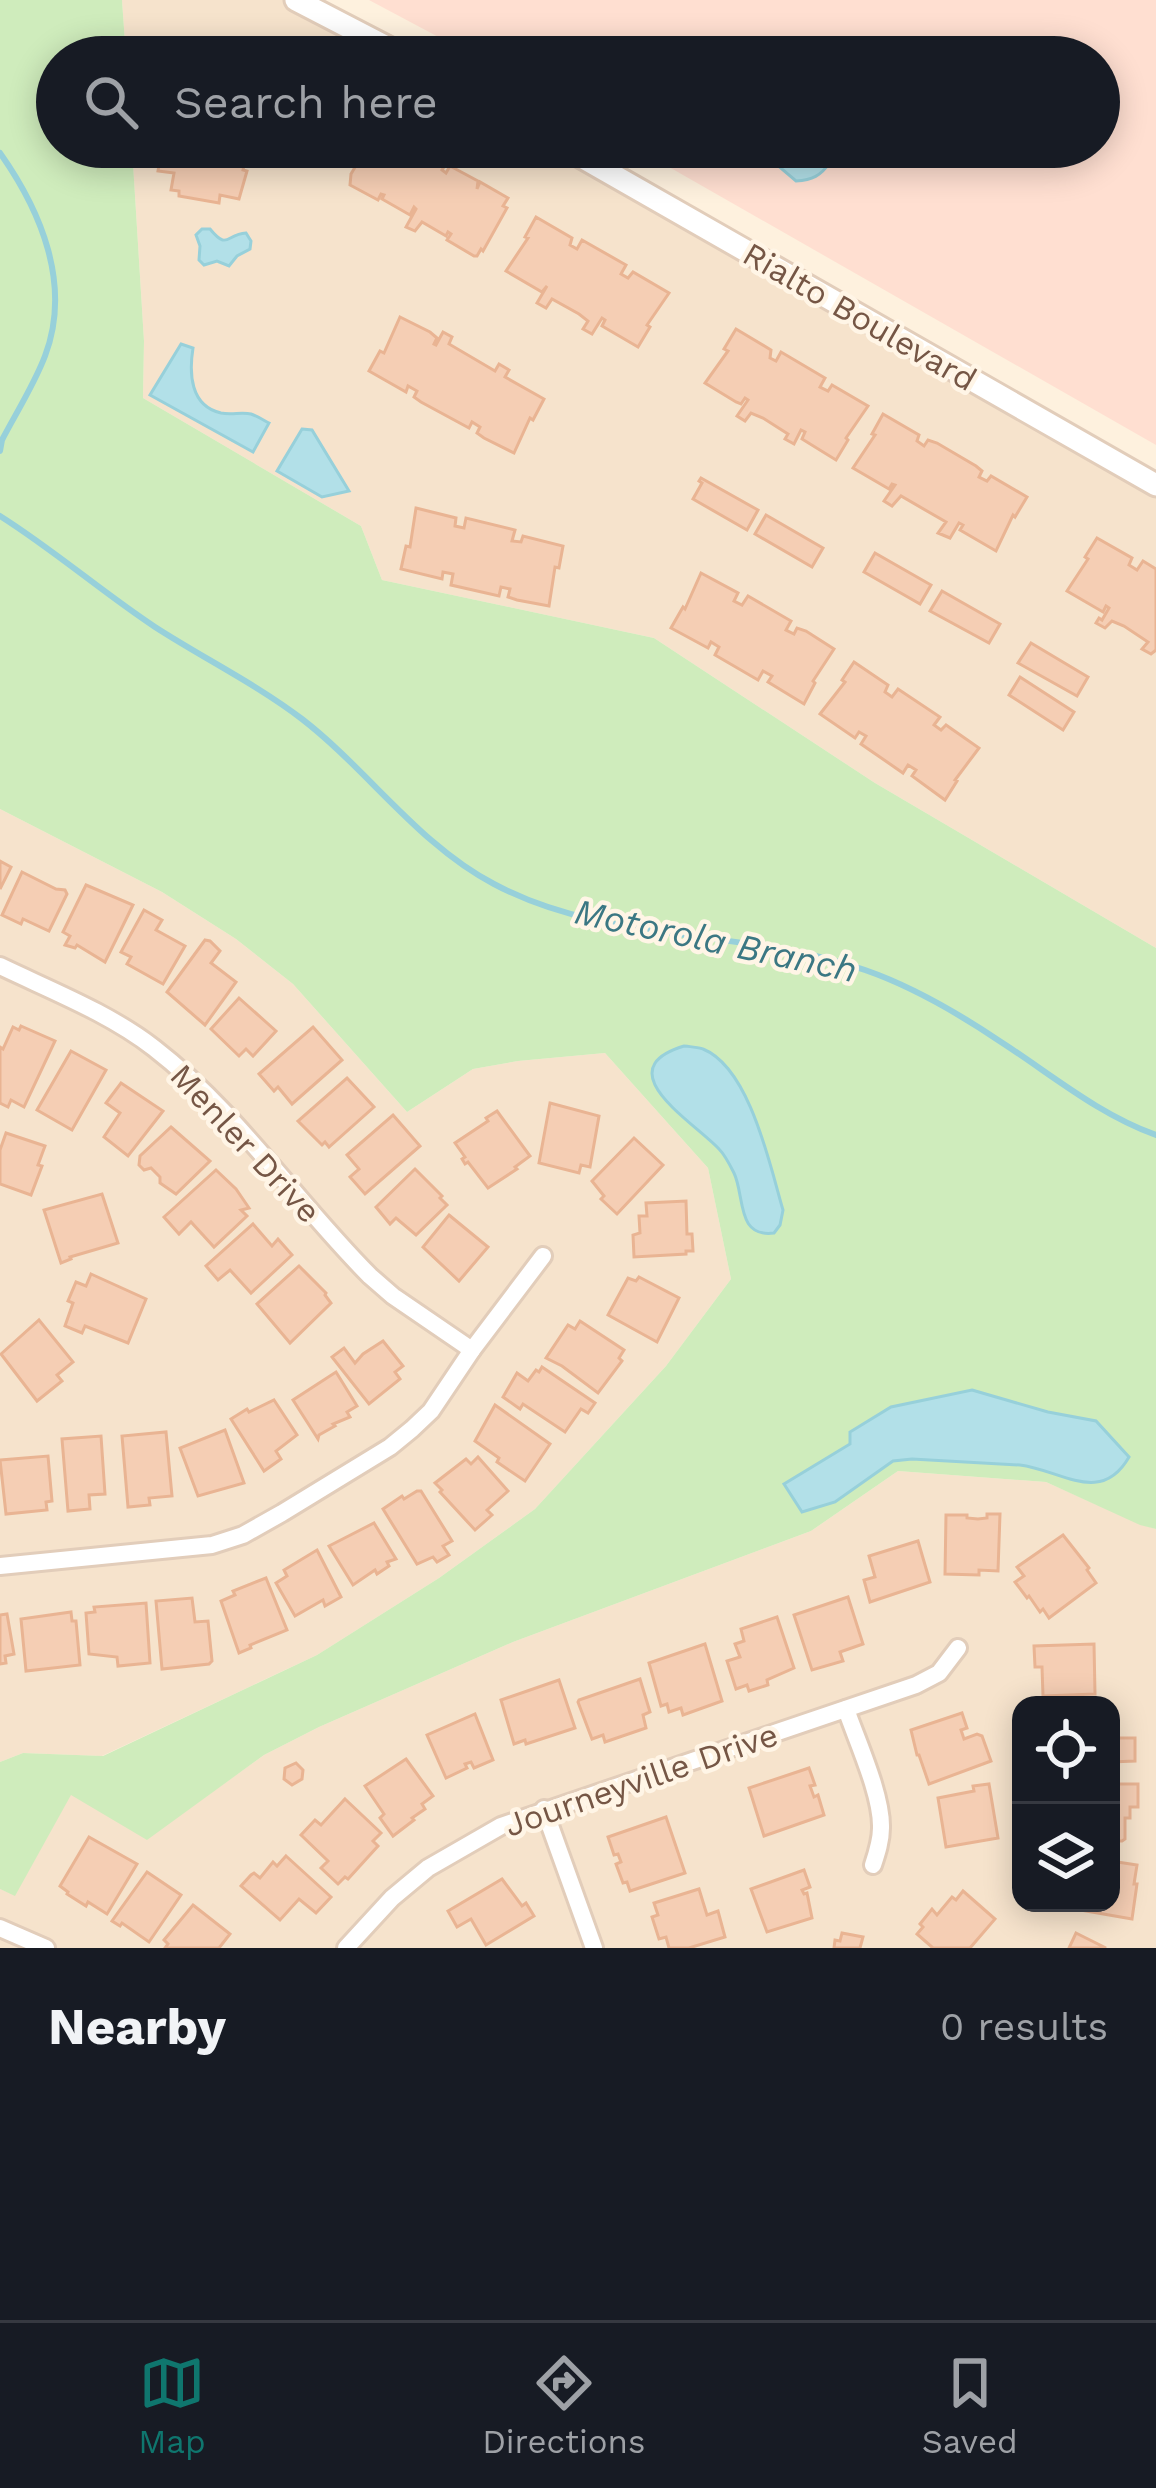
<!DOCTYPE html>
<style>
body{margin:0;font-family:"Work Sans",sans-serif;background:#242831;color:#f1f3f6}
.controls{position:absolute;right:36px;bottom:36px;display:grid;overflow:hidden;border-radius:24px;box-shadow:0 6px 30px #0003}
.controls button{width:108px;height:108px;display:grid;place-items:center;padding:0;border:0;border-bottom:3px solid #363941;background:#171b24;color:#f1f3f6;font:60px sans-serif}
.list{margin:0;padding:0;list-style:none}
h2{display:flex;justify-content:space-between;align-items:center;height:156px;margin:0;padding:0 48px;font-size:51px}
h2 small{font-size:39px;font-weight:400;color:#9ea1a6}
.icon{flex:none;width:66px;height:66px;fill:none;stroke:currentColor;stroke-width:2;stroke-linecap:round;stroke-linejoin:round}
.map{position:relative;flex:none;width:1156px;height:1948px;overflow:hidden}
.search{position:absolute;background:#171b24;box-shadow:0 6px 30px #0003;left:36px;right:36px;top:36px;height:132px;display:flex;align-items:center;gap:30px;box-sizing:border-box;padding:0 42px;border-radius:66px;color:#9ea1a6;font-size:45px}
.sheet{height:372px;background:#171b24}
nav{display:flex;justify-content:space-around;align-items:center;box-sizing:border-box;height:168px;border-top:3px solid #363941;background:#171b24;font-size:33px;color:#9ea1a6}
nav a{display:grid;justify-items:center;gap:6px}
nav .on{color:#0f766e}
.map>svg:first-child{display:block}
.residential{fill:#f6e3cc;fill-rule:evenodd}
.commercial{fill:#ffdfd1}
.green{fill:#cfecbc}
.water{fill:#b2e0e8;stroke:#97d0da;stroke-width:3}
.lines{fill:none;stroke-linecap:round;stroke-linejoin:round}
.stream{stroke:#97d0da;stroke-width:6}
.building{fill:#f5ceb4;stroke:#e9b493;stroke-width:3}
.minor-casing{stroke:#e2cdba;stroke-width:22}
.tertiary-casing{stroke:#e2cdba;stroke-width:27}
.minor{stroke:#fff;stroke-width:16}
.tertiary{stroke:#fff;stroke-width:21}
.labels{text-anchor:middle;stroke-width:9;stroke-linejoin:round;paint-order:stroke}
.street-label{font-size:33px;fill:#755645;stroke:#fff5e6}
.water-label{font-size:36px;font-style:italic;fill:#3b7783;stroke:#fff5e6}
</style>
<div class="map">
<svg width="1156" height="1948" viewBox="0 0 1156 1948">
<rect width="100%" height="100%" fill="#fef1de"/>
<!-- residential -->
<g class="residential">
<polygon points="122,0 296,0 406,57 126,57"/>
<polygon points="132,147 564,147 1156,485 1156,948 875,783 654,638 382,580 361,526 143,398 144,341"/>
<polygon points="0,809 162,892 236,939 293,984 407,1112 473,1069 518,1061 605,1053 708,1168 731,1279 666,1366 535,1509 439,1578 317,1655 102,1756 23,1753 0,1762"/>
<path d="M898,1471l148,11 94,42 16,5v419h-1156v-59l15,6 56,-101 76,45 117,-84 55,-28 194,-85 298,-111zM1021,1705h90v198h-90z"/>
</g>
<!-- commercial -->
<polygon class="commercial" points="369,0 1156,0 1156,445 634,147 1099,147 1099,57 476,57"/>
<!-- green -->
<polygon class="green" points="0,0 122,0 126,57 57,57 57,147 132,147 144,341 143,398 361,526 382,580 654,638 875,783 1156,948 1156,1529 1140,1525 1046,1482 898,1471 811,1531 513,1642 319,1727 264,1755 147,1840 71,1795 15,1896 0,1889 0,1762 23,1753 103,1756 317,1655 439,1578 535,1509 666,1366 731,1279 708,1168 605,1053 518,1061 473,1069 407,1112 293,984 236,939 162,892 0,809"/>
<!-- water -->
<g class="water">
<path d="M756,147h73l1,15c-9,14 -18,18 -34,19z"/>
<path d="M202,229h8c18,22 16,5 36,4l5,8 -1,8 -13,7 -8,10 -12,-5 -13,4 -5,-5 1,-14 -4,-11z"/>
<path d="M181,344l12,4c-4,25 -3,58 28,65 10,2 21,-1 30,1 6,2 12,6 18,9l-16,29 -103,-57z"/>
<polygon points="302,429 312,430 349,491 322,497 277,471"/>
<path d="M684,1046c2,0 17,2 19,3 47,19 67,117 80,161l-3,15 -6,8c-38,5 -29,-37 -40,-60 -4,-8 -9,-18 -15,-24 -25,-27 -114,-79 -35,-103z"/>
<path d="M972,1390l76,22 48,9 33,36c-28,49 -68,13 -109,8l-108,-6 -19,2 -58,41 -33,10 -18,-28 66,-40v-12l41,-25z"/>
</g>
<g class="lines">
<!-- stream -->
<g class="stream">
<path d="M0,153c41,58 72,132 45,203 -11,29 -29,57 -43,84l-2,11"/>
<path d="M0,516c54,34 102,76 155,111 48,31 101,57 147,92 66,51 117,126 192,165 114,61 251,44 371,86 49,17 93,43 136,72 51,33 97,72 155,93"/>
</g>
</g>
<!-- building -->
<g class="building">
<polygon points="162,147 239,147 238,150 247,151 243,170 247,171 239,199 220,195 219,203 179,196 179,191 171,190 174,173 158,171"/>
<polygon points="367,147 418,147 446,164 442,170 446,173 450,166 478,181 477,189 480,182 508,198 503,206 507,208 483,251 481,249 477,256 474,256 447,240 451,234 448,232 446,236 422,222 415,231 406,227 416,209 414,207 410,215 382,199 384,195 381,194 378,200 350,185 351,174"/>
<polygon points="536,217 572,238 570,245 577,249 582,240 626,265 621,274 628,278 633,272 669,293 647,325 650,327 638,347 602,326 605,320 602,318 592,334 583,329 588,321 579,314 552,299 546,308 537,303 547,286 542,292 506,271 528,238 525,237"/>
<polygon points="400,317 430,332 437,338 434,344 436,345 443,332 452,337 449,344 495,371 499,364 509,370 505,377 544,399 533,420 530,418 514,453 484,438 477,433 480,427 472,422 469,428 421,402 414,397 417,391 408,386 406,392 369,371 380,351 384,353"/>
<polygon points="736,329 771,350 770,358 776,361 781,352 825,378 820,387 828,391 832,385 868,406 846,438 848,440 836,460 802,439 805,432 801,430 794,444 785,439 788,434 763,418 751,413 745,421 737,416 748,400 745,398 741,404 736,402 705,383 728,351 724,349"/>
<polygon points="883,414 919,435 917,441 924,446 928,440 937,443 976,466 982,471 979,477 987,481 991,476 1027,497 1015,517 1013,515 996,551 960,530 963,525 959,523 950,538 938,533 946,522 901,496 892,506 884,501 895,485 892,484 889,489 853,468 875,435 872,434"/>
<polygon points="701,478 758,510 747,530 693,499 702,483 699,481"/>
<polygon points="416,508 456,518 455,526 464,528 466,518 515,530 512,541 521,542 523,536 563,546 559,568 555,567 549,606 517,600 508,597 510,589 501,587 499,596 451,585 453,574 443,572 442,579 401,569 406,546 410,547"/>
<polygon points="766,515 823,548 812,567 755,534"/>
<polygon points="1097,538 1132,558 1129,565 1137,570 1143,561 1156,569 1156,650 1151,654 1142,649 1148,642 1124,626 1112,621 1105,628 1096,623 1099,618 1102,620 1109,608 1106,606 1103,612 1067,591 1088,559 1085,557"/>
<polygon points="875,553 931,585 920,604 864,572"/>
<polygon points="701,573 738,593 734,601 742,605 748,596 791,621 786,630 794,634 797,628 806,631 834,649 813,681 815,683 804,704 768,682 772,676 763,671 758,680 715,655 719,647 711,642 708,648 671,628 683,607 685,609"/>
<polygon points="942,591 1000,624 989,643 930,611"/>
<polygon points="1031,643 1088,677 1077,696 1018,663"/>
<polygon points="854,662 888,685 885,692 892,697 898,689 940,717 934,725 941,730 946,725 979,748 955,780 957,781 945,800 912,776 916,770 908,765 903,773 861,744 866,736 859,732 855,738 820,714 845,682 842,680"/>
<polygon points="1020,677 1074,712 1063,730 1009,695"/>
<polygon points="0,861 11,867 0,889"/>
<polygon points="22,872 56,889 65,890 67,894 49,931 23,919 21,924 2,915"/>
<polygon points="86,885 133,905 105,962 77,945 75,948 65,945 70,936 63,932"/>
<polygon points="144,910 162,920 156,930 185,946 163,984 127,964 131,957 121,952"/>
<polygon points="205,940 210,941 220,951 211,963 236,982 205,1025 167,992"/>
<polygon points="239,998 276,1031 253,1056 246,1049 239,1056 211,1029"/>
<polygon points="21,1026 55,1041 24,1107 11,1100 8,1107 0,1103 0,1047 3,1049 13,1027 19,1030"/>
<polygon points="313,1027 342,1060 292,1104 278,1087 274,1091 259,1074"/>
<polygon points="71,1051 106,1070 72,1130 37,1110"/>
<polygon points="347,1078 374,1107 329,1147 325,1142 322,1145 298,1121"/>
<polygon points="121,1083 163,1111 128,1156 104,1137 120,1113 106,1103"/>
<polygon points="550,1103 599,1116 590,1167 581,1165 579,1173 539,1163"/>
<polygon points="497,1111 530,1156 515,1167 517,1169 488,1188 468,1162 465,1164 462,1159 465,1157 455,1143 488,1121 486,1118"/>
<polygon points="393,1115 420,1146 365,1194 350,1177 359,1169 347,1155"/>
<polygon points="171,1127 210,1161 176,1194 160,1183 160,1177 151,1168 144,1170 139,1165 140,1156"/>
<polygon points="6,1133 45,1146 38,1165 42,1166 31,1195 0,1184 0,1150"/>
<polygon points="634,1138 663,1165 617,1214 601,1199 604,1196 592,1181"/>
<polygon points="415,1169 442,1196 440,1198 447,1205 416,1235 396,1218 390,1224 376,1207"/>
<polygon points="216,1170 236,1189 249,1208 241,1210 247,1216 214,1247 191,1222 179,1234 164,1217"/>
<polygon points="102,1194 118,1243 70,1257 71,1259 61,1263 44,1210"/>
<polygon points="686,1201 687,1234 692,1234 693,1251 686,1251 686,1254 634,1257 633,1235 640,1233 639,1216 647,1216 646,1203"/>
<polygon points="449,1215 488,1247 459,1281 423,1247"/>
<polygon points="253,1224 272,1246 278,1239 292,1255 251,1293 230,1270 218,1280 206,1266"/>
<polygon points="299,1266 326,1293 325,1295 331,1303 290,1343 257,1304"/>
<polygon points="91,1274 146,1299 128,1343 85,1326 82,1333 65,1326 73,1303 68,1301 76,1282 86,1286"/>
<polygon points="639,1277 679,1298 657,1342 608,1315 628,1278 636,1281"/>
<polygon points="39,1320 73,1362 57,1375 62,1381 37,1401 1,1354"/>
<polygon points="580,1321 624,1350 619,1358 622,1361 598,1393 562,1366 546,1358 568,1325 575,1329"/>
<polygon points="383,1341 403,1366 395,1372 400,1379 369,1404 332,1357 344,1348 355,1363 363,1354"/>
<polygon points="542,1367 595,1403 588,1413 581,1409 565,1432 523,1404 520,1409 503,1397 517,1373 528,1381 536,1370 539,1372"/>
<polygon points="336,1372 357,1406 347,1412 350,1417 333,1424 335,1426 319,1435 318,1439 293,1400"/>
<polygon points="274,1400 297,1435 276,1451 281,1459 264,1471 231,1419 247,1409 249,1412"/>
<polygon points="495,1405 550,1444 525,1481 497,1462 499,1458 475,1441"/>
<polygon points="225,1430 244,1483 198,1496 180,1448"/>
<polygon points="166,1432 172,1496 149,1498 150,1505 128,1507 122,1436"/>
<polygon points="101,1436 105,1494 89,1495 90,1509 68,1511 62,1439"/>
<polygon points="48,1456 52,1501 46,1502 47,1510 6,1514 0,1460"/>
<polygon points="478,1457 508,1491 487,1510 492,1515 475,1530 440,1492 442,1490 435,1483 466,1459 471,1464"/>
<polygon points="417,1491 421,1491 452,1541 443,1546 449,1555 437,1562 433,1557 417,1564 383,1509 402,1496 404,1499"/>
<polygon points="987,1514 1000,1514 998,1571 979,1570 979,1575 945,1574 946,1515 967,1515 967,1518 978,1519 987,1518"/>
<polygon points="374,1523 396,1559 387,1562 389,1566 377,1574 375,1570 353,1585 329,1546"/>
<polygon points="1063,1535 1089,1568 1087,1570 1096,1583 1049,1618 1043,1609 1040,1612 1029,1596 1027,1598 1015,1582 1024,1576 1017,1567"/>
<polygon points="918,1541 930,1582 870,1602 864,1580 875,1577 869,1556"/>
<polygon points="317,1550 341,1597 325,1606 323,1600 295,1616 276,1583 287,1576 284,1570"/>
<polygon points="266,1578 287,1630 250,1645 251,1648 239,1653 221,1601 235,1595 233,1591"/>
<polygon points="848,1597 863,1644 840,1652 843,1661 812,1670 794,1615"/>
<polygon points="192,1598 195,1622 208,1621 212,1661 209,1664 162,1669 156,1601"/>
<polygon points="146,1603 150,1663 118,1666 117,1657 89,1654 86,1613 95,1612 94,1607"/>
<polygon points="71,1612 72,1621 76,1621 80,1665 26,1671 21,1619"/>
<polygon points="7,1614 14,1654 5,1656 6,1663 0,1664 0,1615"/>
<polygon points="777,1617 794,1668 767,1680 768,1685 749,1691 747,1685 736,1689 727,1661 740,1657 735,1644 744,1641 741,1629"/>
<polygon points="705,1644 722,1701 683,1715 681,1708 669,1712 667,1704 661,1706 649,1663"/>
<polygon points="1094,1644 1095,1694 1043,1696 1042,1667 1035,1667 1034,1646"/>
<polygon points="640,1679 650,1712 643,1715 646,1728 605,1742 603,1735 592,1739 578,1702 579,1700"/>
<polygon points="559,1680 575,1728 526,1744 525,1740 514,1744 501,1700"/>
<polygon points="962,1713 967,1728 961,1730 964,1739 977,1734 982,1736 991,1761 929,1784 919,1755 917,1755 911,1730"/>
<polygon points="475,1714 493,1760 474,1768 471,1762 465,1764 467,1768 446,1778 427,1735"/>
<polygon points="1111,1725 1114,1725 1115,1738 1135,1738 1135,1761 1111,1762"/>
<polygon points="406,1759 433,1796 422,1804 425,1809 412,1818 414,1820 393,1836 380,1818 384,1814 365,1786"/>
<polygon points="296,1763 303,1770 302,1779 292,1785 284,1779 285,1768"/>
<polygon points="809,1768 815,1785 810,1786 814,1797 818,1795 824,1815 764,1836 749,1788"/>
<polygon points="989,1784 998,1838 946,1847 938,1798 974,1791 973,1786"/>
<polygon points="1111,1784 1138,1784 1138,1807 1130,1807 1130,1818 1125,1818 1125,1839 1122,1841 1111,1841"/>
<polygon points="345,1799 381,1833 373,1841 378,1846 348,1879 345,1877 338,1884 321,1868 328,1861 301,1835 315,1820 321,1825"/>
<polygon points="666,1817 685,1873 630,1891 627,1882 623,1883 616,1864 621,1862 618,1854 614,1855 608,1837"/>
<polygon points="89,1837 137,1864 107,1914 88,1902 86,1906 67,1894 68,1892 60,1886"/>
<polygon points="286,1856 331,1897 316,1913 299,1899 280,1920 241,1886 251,1875 254,1873 260,1878 273,1862 277,1866"/>
<polygon points="1111,1861 1137,1865 1134,1884 1137,1884 1132,1919 1069,1908 1070,1903 1111,1903"/>
<polygon points="804,1870 810,1887 802,1890 804,1894 807,1893 812,1918 767,1932 751,1889"/>
<polygon points="147,1872 181,1895 149,1942 122,1923 120,1926 112,1921"/>
<polygon points="502,1879 522,1906 526,1903 534,1916 486,1945 471,1919 457,1927 448,1911"/>
<polygon points="699,1889 707,1915 718,1911 725,1937 689,1948 669,1948 666,1937 659,1939 652,1917 658,1915 654,1903"/>
<polygon points="963,1891 995,1919 970,1948 933,1948 917,1934 923,1927 920,1924 932,1909 937,1915 952,1897 956,1900"/>
<polygon points="193,1905 230,1934 219,1948 165,1948 168,1944 164,1940"/>
<polygon points="842,1933 863,1937 860,1948 834,1948 835,1940 840,1941"/>
<polygon points="1076,1933 1106,1948 1069,1948"/>
</g>
<g class="lines">
<!-- minor casing -->
<g class="minor-casing">
<g id="minor">
<path d="M0,966c52,25 109,47 154,82 84,65 142,154 216,228l23,20 79,54"/>
<polyline points="0,1566 212,1545 243,1535 282,1513 390,1447 412,1429 431,1411 472,1350 543,1256"/>
<path d="M846,1709c11,32 36,86 35,119 0,13 -4,25 -8,37"/>
<polyline points="544,1809 594,1948"/>
<polyline points="0,1928 46,1948"/>
<polyline points="346,1948 392,1898 428,1868 501,1826 916,1685 939,1673 958,1648"/>
</g>
</g>
<!-- tertiary casing -->
<g class="tertiary-casing">
<g id="tertiary">
<polyline points="296,0 406,57"/>
<polyline points="564,147 1156,485"/>
</g>
</g>
<!-- minor -->
<use href="#minor" class="minor"/>
<!-- tertiary -->
<use href="#tertiary" class="tertiary"/>
</g>
<g class="labels">
<!-- street labels -->
<g class="street-label">
<text transform="translate(860 316) rotate(30)" y="12">Rialto Boulevard</text>
<text transform="translate(246 1143) rotate(47)" y="12">Menler Drive</text>
<text transform="translate(641 1779) rotate(-19)" y="12">Journeyville Drive</text>
</g>
<!-- water labels -->
<g class="water-label">
<text transform="translate(716 940) rotate(12)" y="13">Motorola Branch</text>
</g>
</g>
</svg>
<div class="controls">
<button><svg class="icon" aria-label="locate" viewBox="0 0 24 24"><circle cx="12" cy="12" r="6"/><path d="M12 2v4M12 18v4M2 12h4M18 12h4"/></svg></button>
<button><svg class="icon" aria-label="layers" viewBox="0 0 24 24"><path d="M12 4l9 5-9 5-9-5zM3 14l9 5 9-5"/></svg></button>
</div>
<div class="search"><svg class="icon" aria-label="search" viewBox="0 0 24 24"><circle cx="10" cy="10" r="6"/><path d="M15 15l6 6"/></svg>Search here</div>
</div>
<section class="sheet">
<h2>Nearby<small>0 results</small></h2>
<ul class="list">
</ul>
</section>
<nav>
<a class="on"><svg class="icon" aria-label="map" viewBox="0 0 24 24"><path d="M3 6l6-2 6 2 6-2v14l-6 2-6-2-6 2zM9 4v14M15 6v14"/></svg>Map</a>
<a><svg class="icon" aria-label="directions" viewBox="0 0 24 24"><path d="M12 3l9 9-9 9-9-9zM9 14v-3h6M13 9l2 2-2 2"/></svg>Directions</a>
<a><svg class="icon" aria-label="saved" viewBox="0 0 24 24"><path d="M7 4h10v16l-5-4-5 4z"/></svg>Saved</a>
</nav>
